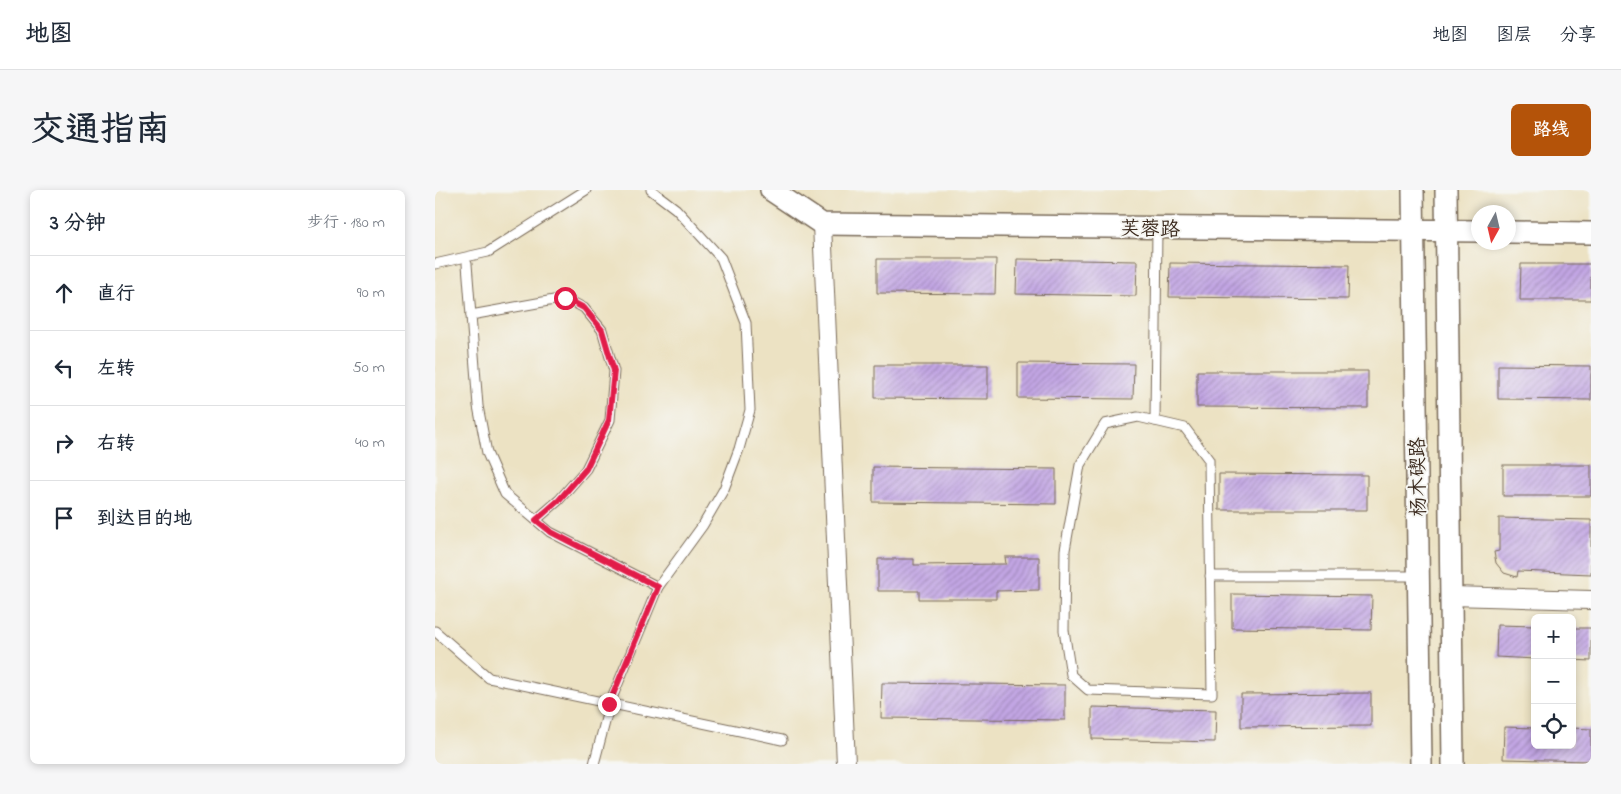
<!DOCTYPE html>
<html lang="zh">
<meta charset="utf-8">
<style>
body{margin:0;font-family:"Indie Flower","LXGW WenKai TC",sans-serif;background:#f6f6f7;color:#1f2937}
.controls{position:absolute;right:15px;bottom:15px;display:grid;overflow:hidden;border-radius:8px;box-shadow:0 2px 8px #0003}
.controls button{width:45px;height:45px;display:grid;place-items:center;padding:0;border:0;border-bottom:1px solid #e0e1e3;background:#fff;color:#1f2937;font:25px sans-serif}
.compass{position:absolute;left:1036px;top:15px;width:45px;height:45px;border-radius:50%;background:#fff;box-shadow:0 2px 8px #0003;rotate:188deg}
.stop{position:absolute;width:15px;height:15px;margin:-11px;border:4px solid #e11d48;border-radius:50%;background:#fff}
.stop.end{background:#e11d48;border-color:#fff;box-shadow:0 1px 5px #0008}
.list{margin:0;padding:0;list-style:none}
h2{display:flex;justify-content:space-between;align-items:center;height:65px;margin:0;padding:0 20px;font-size:21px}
h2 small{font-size:16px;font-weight:400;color:#747a83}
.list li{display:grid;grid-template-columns:32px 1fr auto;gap:15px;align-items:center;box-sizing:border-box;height:75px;padding:0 20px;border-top:1px solid #e0e1e3}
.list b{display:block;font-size:19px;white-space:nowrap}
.list em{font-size:16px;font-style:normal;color:#747a83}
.icon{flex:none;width:28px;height:28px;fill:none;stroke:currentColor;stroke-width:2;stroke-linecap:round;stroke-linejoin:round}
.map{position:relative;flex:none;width:1156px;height:574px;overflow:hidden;border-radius:8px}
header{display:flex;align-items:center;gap:30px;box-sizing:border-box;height:70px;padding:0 25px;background:#fff;border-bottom:1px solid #e0e1e3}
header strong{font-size:24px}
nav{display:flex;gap:28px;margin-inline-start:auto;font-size:18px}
.intro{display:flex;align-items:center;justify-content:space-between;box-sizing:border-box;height:120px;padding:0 30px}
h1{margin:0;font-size:35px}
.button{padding:12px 22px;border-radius:8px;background:#b45309;color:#fff;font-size:18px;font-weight:700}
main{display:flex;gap:30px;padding:0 30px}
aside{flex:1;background:#fff;border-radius:8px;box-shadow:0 2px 8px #0003}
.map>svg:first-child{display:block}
.building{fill:url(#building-hatch)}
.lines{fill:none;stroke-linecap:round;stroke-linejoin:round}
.service-casing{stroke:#796a58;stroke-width:11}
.minor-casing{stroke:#796a58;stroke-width:20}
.tertiary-casing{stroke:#796a58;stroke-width:24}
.service{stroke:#fff;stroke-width:9}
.minor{stroke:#fff;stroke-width:18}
.tertiary{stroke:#fff;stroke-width:21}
.route{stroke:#e11d48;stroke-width:6}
.labels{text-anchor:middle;stroke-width:4;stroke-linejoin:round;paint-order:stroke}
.street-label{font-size:20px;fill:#3b2a1e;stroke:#f6f6f2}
</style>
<header>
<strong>地图</strong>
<nav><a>地图</a><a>图层</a><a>分享</a></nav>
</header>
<div class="intro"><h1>交通指南</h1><a class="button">路线</a></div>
<main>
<aside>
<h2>3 分钟<small>步行 · 180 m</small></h2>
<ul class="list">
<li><svg class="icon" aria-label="ahead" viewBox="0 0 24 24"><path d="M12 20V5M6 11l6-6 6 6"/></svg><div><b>直行</b></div><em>90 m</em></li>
<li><svg class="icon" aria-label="left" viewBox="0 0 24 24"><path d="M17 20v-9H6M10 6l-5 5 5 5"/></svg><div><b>左转</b></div><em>50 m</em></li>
<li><svg class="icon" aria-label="right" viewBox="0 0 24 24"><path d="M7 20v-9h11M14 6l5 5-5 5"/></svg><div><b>右转</b></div><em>40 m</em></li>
<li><svg class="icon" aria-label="arrive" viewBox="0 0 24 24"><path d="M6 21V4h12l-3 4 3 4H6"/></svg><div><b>到达目的地</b></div></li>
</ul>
</aside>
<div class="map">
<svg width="1156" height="574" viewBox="0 0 1156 574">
<defs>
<pattern id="building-hatch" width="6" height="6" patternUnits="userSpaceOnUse" patternTransform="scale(1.25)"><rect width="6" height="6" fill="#c2a6e4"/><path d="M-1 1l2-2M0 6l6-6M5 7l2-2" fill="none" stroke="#9f87b8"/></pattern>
</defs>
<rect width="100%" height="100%" fill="#f6f6f2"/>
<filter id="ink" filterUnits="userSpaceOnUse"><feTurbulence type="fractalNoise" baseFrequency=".02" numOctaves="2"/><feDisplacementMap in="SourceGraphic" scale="10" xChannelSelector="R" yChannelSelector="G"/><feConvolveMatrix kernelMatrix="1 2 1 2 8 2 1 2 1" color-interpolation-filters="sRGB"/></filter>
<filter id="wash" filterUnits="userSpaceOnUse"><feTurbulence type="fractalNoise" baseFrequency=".0096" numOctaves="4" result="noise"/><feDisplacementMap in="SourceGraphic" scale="20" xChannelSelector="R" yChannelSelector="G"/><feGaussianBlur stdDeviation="1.12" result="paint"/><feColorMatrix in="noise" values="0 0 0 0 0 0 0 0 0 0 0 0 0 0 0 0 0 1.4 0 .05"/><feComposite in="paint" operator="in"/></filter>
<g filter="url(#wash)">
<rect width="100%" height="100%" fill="#ece2c3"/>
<g id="blocks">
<!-- building -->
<g class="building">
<polygon points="442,69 561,69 560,104 442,103"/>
<polygon points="582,69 702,71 701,106 581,104"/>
<polygon points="735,73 914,75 913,109 734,107"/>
<polygon points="1086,74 1156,74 1156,110 1085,110"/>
<polygon points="583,173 699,174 698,209 583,208"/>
<polygon points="440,175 553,175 553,209 440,208"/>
<polygon points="1063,175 1156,176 1156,210 1063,209"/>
<polygon points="762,181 933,181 933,218 762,217"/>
<rect x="1068" y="275" width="88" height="31"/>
<polygon points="438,277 621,279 621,314 438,312"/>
<polygon points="784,284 932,285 932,320 784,320"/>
<polygon points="1064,328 1156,330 1156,384 1083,381 1082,387 1069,383 1061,373 1059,362 1064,361"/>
<polygon points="570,367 604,367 604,400 561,401 561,409 484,409 484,401 443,401 443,369 479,369 479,375 571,374"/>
<polygon points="797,404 937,406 936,440 797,438"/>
<polygon points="1062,435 1100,436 1100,469 1061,467"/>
<polygon points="1137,438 1156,438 1156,471 1137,470"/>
<polygon points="447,493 630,495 630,530 446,528"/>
<polygon points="936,503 936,536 806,537 806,504"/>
<polygon points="657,517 781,520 780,552 657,549"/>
<polygon points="1069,537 1100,538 1100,555 1137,555 1137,538 1156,539 1156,571 1068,569"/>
</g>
</g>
</g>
<g filter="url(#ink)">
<use href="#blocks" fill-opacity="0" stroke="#796a58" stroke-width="1"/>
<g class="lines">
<!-- service casing -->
<g class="service-casing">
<g id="service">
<polyline points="0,74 53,62 151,0"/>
<polyline points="32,74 43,216 52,263 70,304 115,342 223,397"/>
<polyline points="36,125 130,108 149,118 167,140 179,181 175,230 151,279 124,310 101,330"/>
<polygon points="703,227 750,238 774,270 777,504 653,500 636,485 629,440 630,360 645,275 670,234"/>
<polyline points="720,231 722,38"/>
<polyline points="775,386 983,386"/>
<polyline points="0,441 54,488 347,550"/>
<polyline points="159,574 175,513 223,397 268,335 289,299 304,259 315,220 311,133 286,68 241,19 216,0"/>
</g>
</g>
<!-- minor casing -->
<g class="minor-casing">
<g id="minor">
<polyline points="387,34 411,574"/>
<polyline points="1016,406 1156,410"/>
</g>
</g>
<!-- tertiary casing -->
<g class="tertiary-casing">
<g id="tertiary">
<polyline points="336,0 387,34 1044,41"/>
<polyline points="978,0 986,574"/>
<polyline points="1011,0 1018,574"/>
<polyline points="1074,42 1156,43"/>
</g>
</g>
<!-- service -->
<use href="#service" class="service"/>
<!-- minor -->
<use href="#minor" class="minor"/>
<!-- tertiary -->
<use href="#tertiary" class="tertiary"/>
</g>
</g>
<g class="lines" filter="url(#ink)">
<!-- route -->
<polyline class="route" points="130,108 149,118 167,140 179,181 174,230 151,279 124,310 101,330 116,342 223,397 174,514"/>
</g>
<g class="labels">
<!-- street labels -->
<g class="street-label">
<text transform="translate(715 38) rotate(1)" y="7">芙蓉路</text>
<text transform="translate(982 287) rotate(-91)" y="7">杨木碶路</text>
</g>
</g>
</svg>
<div class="controls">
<button>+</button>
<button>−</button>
<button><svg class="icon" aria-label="locate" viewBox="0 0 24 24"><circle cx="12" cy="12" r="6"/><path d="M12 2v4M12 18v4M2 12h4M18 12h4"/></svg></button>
</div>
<svg class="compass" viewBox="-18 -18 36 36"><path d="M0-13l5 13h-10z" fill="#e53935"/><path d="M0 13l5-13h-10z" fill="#747a83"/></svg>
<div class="stop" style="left:130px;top:108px"></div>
<div class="stop end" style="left:174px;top:514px"></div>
</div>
</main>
